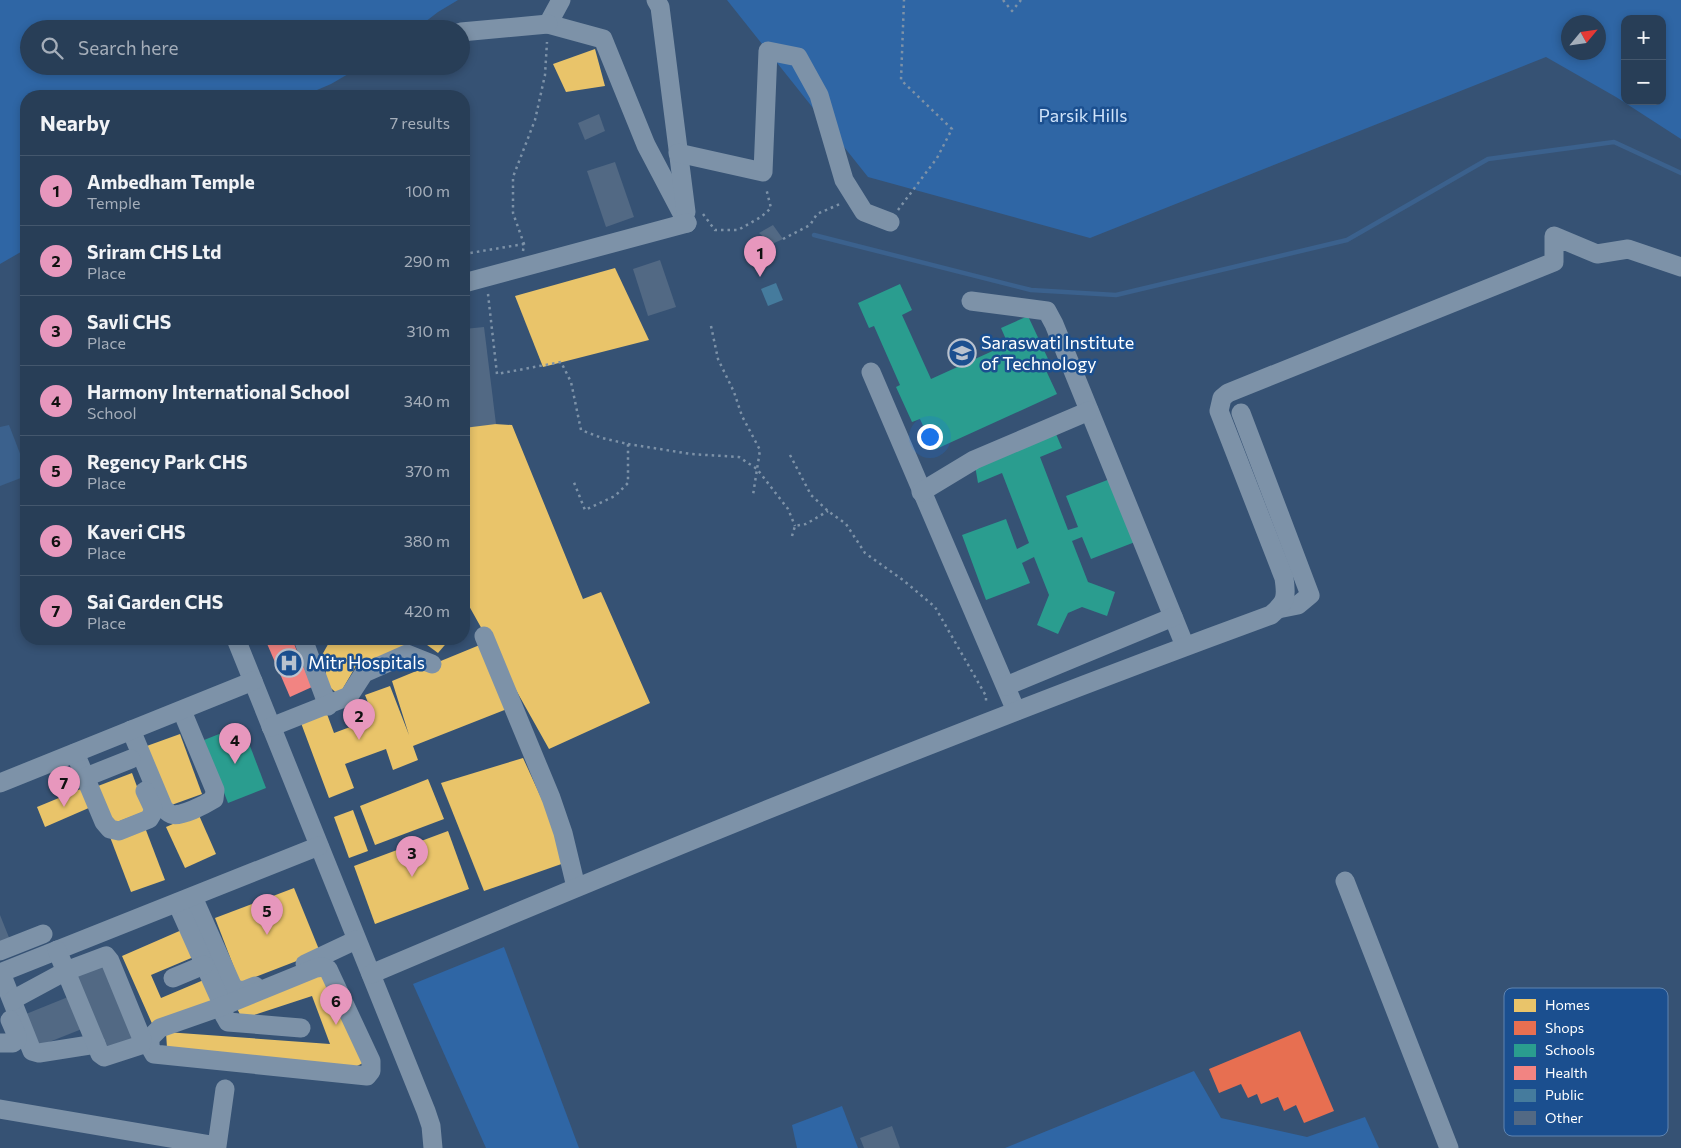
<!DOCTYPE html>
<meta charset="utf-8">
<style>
body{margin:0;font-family:Commissioner,sans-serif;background:#30455d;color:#f1f3f6}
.controls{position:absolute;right:15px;top:15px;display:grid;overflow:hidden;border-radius:10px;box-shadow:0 2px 8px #0003}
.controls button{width:45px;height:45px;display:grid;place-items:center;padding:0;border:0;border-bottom:1px solid #44576d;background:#283e57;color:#f1f3f6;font:25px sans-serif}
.compass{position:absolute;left:1561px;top:15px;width:45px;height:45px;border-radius:50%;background:#283e57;box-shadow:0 2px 8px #0003;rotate:61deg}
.you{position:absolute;left:929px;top:436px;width:18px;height:18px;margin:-12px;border:4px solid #fff;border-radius:50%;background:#1a73e8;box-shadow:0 0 0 8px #1a73e833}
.badge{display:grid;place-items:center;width:32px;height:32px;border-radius:50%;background:#e797bd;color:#111;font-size:16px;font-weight:700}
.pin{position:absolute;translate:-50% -41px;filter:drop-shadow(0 1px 2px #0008)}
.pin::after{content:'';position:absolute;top:26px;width:18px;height:15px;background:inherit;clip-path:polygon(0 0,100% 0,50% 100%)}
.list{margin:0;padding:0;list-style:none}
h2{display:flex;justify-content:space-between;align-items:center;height:65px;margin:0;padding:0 20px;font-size:21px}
h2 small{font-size:16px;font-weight:400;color:#a5aeba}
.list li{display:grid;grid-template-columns:32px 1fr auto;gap:15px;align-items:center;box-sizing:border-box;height:70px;padding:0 20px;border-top:1px solid #44576d}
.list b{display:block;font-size:19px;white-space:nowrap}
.list p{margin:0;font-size:16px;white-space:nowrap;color:#a5aeba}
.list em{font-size:16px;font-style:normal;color:#a5aeba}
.icon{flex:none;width:28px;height:28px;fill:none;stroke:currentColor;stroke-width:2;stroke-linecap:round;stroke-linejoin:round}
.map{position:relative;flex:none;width:1681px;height:1148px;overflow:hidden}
.search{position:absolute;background:#283e57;box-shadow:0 2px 8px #0003;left:20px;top:20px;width:450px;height:55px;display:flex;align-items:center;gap:12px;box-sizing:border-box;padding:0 18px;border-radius:28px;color:#a5aeba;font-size:19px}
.panel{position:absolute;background:#283e57;box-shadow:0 2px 8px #0003;left:20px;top:90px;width:450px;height:555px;border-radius:20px}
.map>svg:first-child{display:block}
.green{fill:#2f66a5;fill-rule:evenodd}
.water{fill:#3b618d}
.homes{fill:#e9c46a}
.shops{fill:#e76f51}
.schools{fill:#2a9d8f}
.health{fill:#f28482}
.public{fill:#457b9d}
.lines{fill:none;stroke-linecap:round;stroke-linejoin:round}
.stream{stroke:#3b618d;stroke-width:4.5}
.building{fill:#526984}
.path{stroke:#7d92a8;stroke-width:2.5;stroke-dasharray:2.5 4;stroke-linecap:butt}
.minor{stroke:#7d92a8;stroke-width:19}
.labels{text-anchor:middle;stroke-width:5;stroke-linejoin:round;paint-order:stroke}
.park-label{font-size:18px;fill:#cfe3fa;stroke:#1b4f8f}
.poi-label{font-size:18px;fill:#fff;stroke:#1b4f8f;text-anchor:start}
.key{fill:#1b4f8f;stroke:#5f84b1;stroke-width:1}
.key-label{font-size:14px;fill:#fff}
</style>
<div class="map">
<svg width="1681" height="1148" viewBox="0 0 1681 1148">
<rect width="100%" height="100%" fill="#365274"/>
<!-- green -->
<g class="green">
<polygon points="0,0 458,0 438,12 416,29 29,29 29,66 362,66 331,84 303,96 26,96 26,249 0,264"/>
<path d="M727,0h954v139l-65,-42 -70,-40 -456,181 -222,-61zM1625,19h37v82h-37zM1568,22h30v30h-30z"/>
<polygon points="504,947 579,1148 486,1148 413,984"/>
<polygon points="1194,1071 1221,1118 1307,1137 1365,1117 1379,1148 1005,1148"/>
<polygon points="842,1106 858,1148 797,1148 792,1125"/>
</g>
<!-- water -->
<polygon class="water" points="9,425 26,469 26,476 0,486 0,427"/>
<!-- homes -->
<g class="homes">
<polygon points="595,49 605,86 566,92 553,64"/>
<polygon points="615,268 649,340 543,367 515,296"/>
<polygon points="464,422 512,425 583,599 601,592 650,703 549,749 464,597"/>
<polygon points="331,639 412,639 414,642 364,666 360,659 339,695 326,684 326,669 317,664"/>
<polygon points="419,639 450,639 438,653"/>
<polygon points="487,642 507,709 413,746 418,760 393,770 386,749 345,764 354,788 329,798 301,723 327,714 334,733 374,718 365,695 390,686 409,735 392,681"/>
<polygon points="180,734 202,794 166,807 144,747"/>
<polygon points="523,758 570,861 484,891 441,783"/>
<polygon points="132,773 146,811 112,824 98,786"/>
<polygon points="428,779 444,819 375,845 360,806"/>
<polygon points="83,788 91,807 45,827 37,807"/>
<polygon points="353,810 368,851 349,858 334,817"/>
<polygon points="198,813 216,854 185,868 166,827"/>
<polygon points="144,825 165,880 131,892 110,837"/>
<polygon points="448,831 469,889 375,924 354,866"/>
<polygon points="294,888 320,952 240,983 215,918"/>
<polygon points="184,929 196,956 151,975 161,998 206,979 216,1001 154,1028 122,956"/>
<polygon points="324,974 365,1062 349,1070 167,1048 166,1032 330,1044 312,996 242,1019 236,1006"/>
</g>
<!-- shops -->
<polygon class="shops" points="1300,1031 1334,1111 1304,1123 1296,1105 1284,1111 1278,1097 1261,1104 1257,1094 1248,1098 1241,1084 1219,1093 1209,1069"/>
<!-- schools -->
<g class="schools">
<polygon points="900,284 912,310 902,315 931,379 1008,344 1001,328 1028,316 1049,361 1043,364 1057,394 934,450 920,419 912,422 896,387 900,385 874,326 869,328 858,303"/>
<polygon points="1053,427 1062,448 1040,457 1068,530 1078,527 1066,496 1110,479 1135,542 1091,559 1082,537 1072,541 1088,582 1115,592 1107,616 1082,607 1068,613 1058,634 1037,625 1049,595 1034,557 1022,563 1030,583 986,600 962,535 1006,519 1017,549 1029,543 1002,473 978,483 974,460"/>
<polygon points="242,725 266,788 228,803 204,740"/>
</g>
<!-- health -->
<polygon class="health" points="265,639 292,639 312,687 290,697"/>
<!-- public -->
<polygon class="public" points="776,283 783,300 768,306 761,289"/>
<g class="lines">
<!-- stream -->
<polyline class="stream" points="814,235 1031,290 1116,295 1347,240 1488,159 1614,142 1681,173"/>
</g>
<!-- building -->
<g class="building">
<polygon points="599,114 605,131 585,140 578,123"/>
<polygon points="615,162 634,217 606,227 587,171"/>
<polygon points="773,225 783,239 772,244 759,233"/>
<polygon points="660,260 676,307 648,316 633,269"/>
<polygon points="484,327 496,424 464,428 464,329"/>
<polygon points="0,915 10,940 0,943"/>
<polygon points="106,961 138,1040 105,1053 73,974"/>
<polygon points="73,995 87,1027 39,1046 26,1014"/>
<polygon points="892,1126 900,1148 864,1148 860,1138"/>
</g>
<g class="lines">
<!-- path -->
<g class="path">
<polyline points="1003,0 1012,11 1021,0"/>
<polyline points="898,210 937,158 952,129 901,80 904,0"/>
<polyline points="703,214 715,230 738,230 761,217 771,208 766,188"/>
<polyline points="783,239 810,225 817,214 840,204"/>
<polyline points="523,251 524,244 513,213 513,177 535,120 545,75 547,42"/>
<polyline points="464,254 524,244"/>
<polyline points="488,294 497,374 561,362 571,382 581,430 602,438 628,444 628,483 615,496 585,510 573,480"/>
<polyline points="711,326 718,359 734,392 742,416 760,450 753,495"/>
<polyline points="628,444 691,454 739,457 757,469 788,509 795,526"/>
<polyline points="790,455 811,495 828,511 846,524 865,553 903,580 935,607 986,696 986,704"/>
<polyline points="792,536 795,526 806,524 828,511"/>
</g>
<!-- minor -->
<g class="minor">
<polyline points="561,0 548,24 603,39 646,145 687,223"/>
<polyline points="656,0 660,7 686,212"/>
<polyline points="461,32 548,24"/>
<polyline points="678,153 763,172 768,51 798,57 819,95 844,180 864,212 890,222"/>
<polyline points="464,283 687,223"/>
<polyline points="971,301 1047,311 1054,324 1185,646"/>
<polyline points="871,372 1016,711"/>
<polyline points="1241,413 1310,595 1298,605 1278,609"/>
<polyline points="921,492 974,460 1089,411"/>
<polyline points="484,636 551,798 563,833 576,887"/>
<polyline points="236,639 426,1111 431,1126 433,1148"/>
<polyline points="303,639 328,706"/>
<polyline points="1006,686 1173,617"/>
<polyline points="271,727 349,696 364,673 407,654 432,664"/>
<path d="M131,730l33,79c3,2 4,4 7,5 9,4 35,-10 43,-15l1,-9 -33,-79"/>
<polyline points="75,753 104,822 110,829 119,831 149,819 152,814 153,808 145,791"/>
<polyline points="86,777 131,759"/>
<polyline points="0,783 253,681"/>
<polyline points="1345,881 1449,1148"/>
<polyline points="193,897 232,985 237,991 245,990 255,986"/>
<polyline points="177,903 223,1006 224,1015 228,1022 301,1028"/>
<polyline points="0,951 43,934"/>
<polyline points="305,964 356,940"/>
<polygon points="323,967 328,969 371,1061 371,1071 367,1076 154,1054 150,1047 150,1038 160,1028 223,1006 316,968"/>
<polyline points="0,973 319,846"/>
<polyline points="1,973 32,1051 39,1053 96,1044"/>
<path d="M371,974c297,-126 597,-248 900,-359 15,-13 16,-17 13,-37l-65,-167 3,-13 6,-5 326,-131v-26l43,18 31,-5 53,18"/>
<polyline points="173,978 204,965"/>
<polyline points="13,1001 16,998 66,971 106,956 110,961 142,1039 141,1045 104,1057 100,1054 96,1044 57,950"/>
<polyline points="0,1043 13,1043 17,1040 17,1036 10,1020"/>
<polyline points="0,1109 217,1146 225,1089"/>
</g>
</g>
<!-- icons -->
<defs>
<g id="university-ring" transform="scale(1.4375)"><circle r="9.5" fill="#1b4f8f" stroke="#b9c2ce" stroke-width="1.5"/><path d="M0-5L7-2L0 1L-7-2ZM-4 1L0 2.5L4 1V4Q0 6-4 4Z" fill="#b9c2ce"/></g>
<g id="hospital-ring" transform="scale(1.4375)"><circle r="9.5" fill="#1b4f8f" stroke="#b9c2ce" stroke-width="1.5"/><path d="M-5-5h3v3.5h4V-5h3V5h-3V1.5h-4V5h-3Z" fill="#b9c2ce"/></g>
</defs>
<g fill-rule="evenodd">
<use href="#university-ring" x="962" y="353"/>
<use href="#hospital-ring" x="289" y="663"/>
</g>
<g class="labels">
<!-- park labels -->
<g class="park-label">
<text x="1083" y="122">Parsik Hills</text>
</g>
<!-- poi labels -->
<g class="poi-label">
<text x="981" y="349">Saraswati Institute<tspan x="981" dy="21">of Technology</tspan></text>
<text x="308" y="669">Mitr Hospitals</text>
</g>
</g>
<!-- legend -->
<rect x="1504" y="988" width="164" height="148" rx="8" class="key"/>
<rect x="1514" y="999" width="22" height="13" fill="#e9c46a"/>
<rect x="1514" y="1021" width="22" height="14" fill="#e76f51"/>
<rect x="1514" y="1044" width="22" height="13" fill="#2a9d8f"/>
<rect x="1514" y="1066" width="22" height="14" fill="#f28482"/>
<rect x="1514" y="1089" width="22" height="13" fill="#457b9d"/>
<rect x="1514" y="1111" width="22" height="14" fill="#526984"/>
<g class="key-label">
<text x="1545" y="1010">Homes</text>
<text x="1545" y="1033">Shops</text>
<text x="1545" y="1055">Schools</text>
<text x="1545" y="1078">Health</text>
<text x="1545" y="1100">Public</text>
<text x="1545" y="1123">Other</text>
</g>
</svg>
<div class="controls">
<button>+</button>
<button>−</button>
</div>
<svg class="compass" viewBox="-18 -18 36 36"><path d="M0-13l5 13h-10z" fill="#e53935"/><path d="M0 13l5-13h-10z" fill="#a5aeba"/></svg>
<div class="you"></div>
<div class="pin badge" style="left:760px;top:277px">1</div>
<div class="pin badge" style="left:359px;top:740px">2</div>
<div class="pin badge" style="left:412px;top:877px">3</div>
<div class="pin badge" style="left:235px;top:764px">4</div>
<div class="pin badge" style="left:267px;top:935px">5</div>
<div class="pin badge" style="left:336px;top:1025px">6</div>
<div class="pin badge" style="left:64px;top:807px">7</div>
<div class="search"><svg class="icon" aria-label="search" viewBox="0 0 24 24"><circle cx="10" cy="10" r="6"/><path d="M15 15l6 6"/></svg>Search here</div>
<section class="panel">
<h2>Nearby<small>7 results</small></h2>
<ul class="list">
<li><span class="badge">1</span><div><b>Ambedham Temple</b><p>Temple</p></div><em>100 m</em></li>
<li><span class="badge">2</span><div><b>Sriram CHS Ltd</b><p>Place</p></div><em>290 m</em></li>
<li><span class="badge">3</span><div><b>Savli CHS</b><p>Place</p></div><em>310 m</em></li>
<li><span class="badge">4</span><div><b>Harmony International School</b><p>School</p></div><em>340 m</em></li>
<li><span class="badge">5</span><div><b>Regency Park CHS</b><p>Place</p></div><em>370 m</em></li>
<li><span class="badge">6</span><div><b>Kaveri CHS</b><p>Place</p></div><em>380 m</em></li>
<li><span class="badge">7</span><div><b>Sai Garden CHS</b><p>Place</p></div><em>420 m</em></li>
</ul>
</section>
</div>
